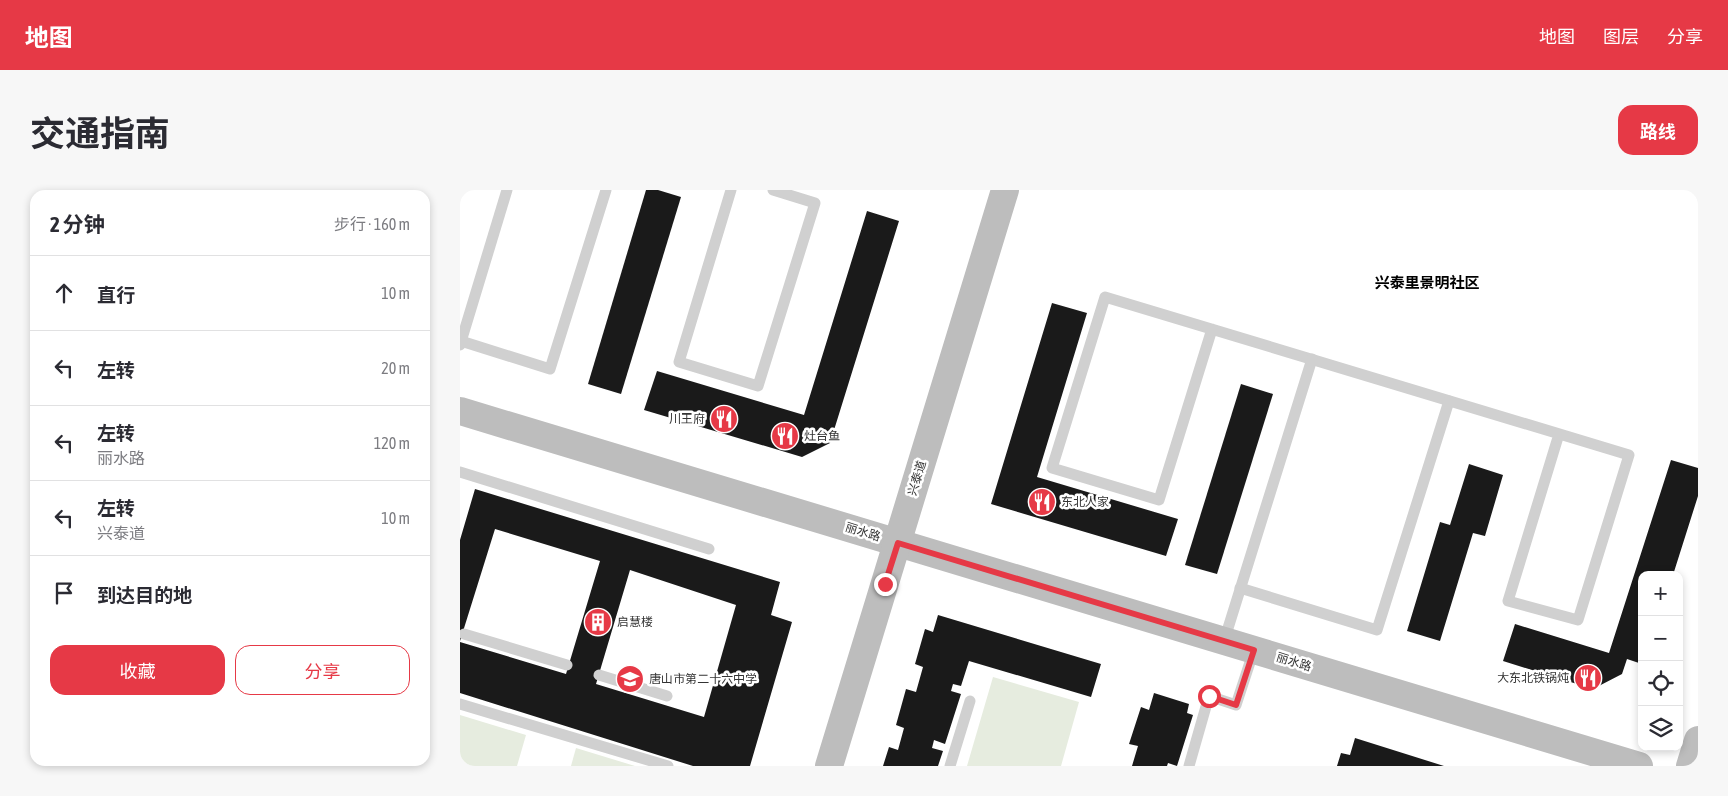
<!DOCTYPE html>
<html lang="zh">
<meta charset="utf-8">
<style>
body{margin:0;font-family:"Asap Condensed","Noto Sans SC",sans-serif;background:#f7f7f7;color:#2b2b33}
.controls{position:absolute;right:15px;bottom:15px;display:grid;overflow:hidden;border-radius:10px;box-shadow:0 2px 8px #0003}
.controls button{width:45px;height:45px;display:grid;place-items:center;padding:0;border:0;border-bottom:1px solid #e1e1e2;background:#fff;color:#2b2b33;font:25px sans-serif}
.stop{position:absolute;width:15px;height:15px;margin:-11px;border:4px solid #e63946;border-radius:50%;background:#fff}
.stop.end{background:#e63946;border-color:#fff;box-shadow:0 1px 5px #0008}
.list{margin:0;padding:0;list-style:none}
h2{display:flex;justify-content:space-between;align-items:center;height:65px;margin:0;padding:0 20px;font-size:21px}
h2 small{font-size:16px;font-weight:400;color:#7c7c81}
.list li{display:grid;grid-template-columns:32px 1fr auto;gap:15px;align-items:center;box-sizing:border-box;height:75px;padding:0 20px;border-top:1px solid #e1e1e2}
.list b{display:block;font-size:19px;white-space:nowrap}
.list p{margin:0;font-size:16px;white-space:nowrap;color:#7c7c81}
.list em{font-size:16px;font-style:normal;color:#7c7c81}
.actions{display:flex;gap:10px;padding:15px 20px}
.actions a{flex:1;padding:11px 0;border:1px solid #e63946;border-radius:15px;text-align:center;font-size:18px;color:#e63946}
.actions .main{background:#e63946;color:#fff}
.icon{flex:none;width:28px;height:28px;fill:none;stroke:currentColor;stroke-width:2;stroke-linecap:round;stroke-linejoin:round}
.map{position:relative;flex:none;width:1238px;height:576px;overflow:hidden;border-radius:15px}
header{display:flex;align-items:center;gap:30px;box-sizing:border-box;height:70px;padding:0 25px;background:#e63946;color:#fff}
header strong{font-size:24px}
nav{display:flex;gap:28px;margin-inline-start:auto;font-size:18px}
.intro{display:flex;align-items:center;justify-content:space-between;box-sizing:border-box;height:120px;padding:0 30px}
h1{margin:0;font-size:35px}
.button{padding:12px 22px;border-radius:15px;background:#e63946;color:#fff;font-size:18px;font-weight:700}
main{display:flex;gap:30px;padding:0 30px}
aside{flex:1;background:#fff;border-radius:15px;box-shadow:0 2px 8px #0003}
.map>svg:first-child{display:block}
.green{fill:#e6ecdf}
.building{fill:#1a1a1a;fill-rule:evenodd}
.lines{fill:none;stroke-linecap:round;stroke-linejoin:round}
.lane{stroke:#d0d0d0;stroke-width:11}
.secondary{stroke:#bdbdbd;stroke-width:28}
.route{stroke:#e63946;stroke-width:6}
.labels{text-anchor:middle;stroke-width:5;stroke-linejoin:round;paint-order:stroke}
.poi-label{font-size:12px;fill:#333;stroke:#fff;text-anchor:start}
.street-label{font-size:12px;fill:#333;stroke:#fff}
.quarter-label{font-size:15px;font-weight:bold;fill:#000;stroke:#fff}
</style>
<header>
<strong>地图</strong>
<nav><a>地图</a><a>图层</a><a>分享</a></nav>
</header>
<div class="intro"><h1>交通指南</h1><a class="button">路线</a></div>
<main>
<aside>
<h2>2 分钟<small>步行 · 160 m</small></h2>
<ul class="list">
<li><svg class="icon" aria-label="ahead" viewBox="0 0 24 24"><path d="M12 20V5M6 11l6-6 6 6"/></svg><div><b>直行</b></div><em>10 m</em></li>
<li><svg class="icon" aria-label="left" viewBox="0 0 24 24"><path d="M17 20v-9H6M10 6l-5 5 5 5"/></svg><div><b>左转</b></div><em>20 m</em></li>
<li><svg class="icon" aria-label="left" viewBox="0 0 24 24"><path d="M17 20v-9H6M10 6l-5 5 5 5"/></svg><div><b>左转</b><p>丽水路</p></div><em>120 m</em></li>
<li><svg class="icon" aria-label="left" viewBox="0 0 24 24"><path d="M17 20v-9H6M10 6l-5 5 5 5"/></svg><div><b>左转</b><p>兴泰道</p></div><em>10 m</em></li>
<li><svg class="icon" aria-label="arrive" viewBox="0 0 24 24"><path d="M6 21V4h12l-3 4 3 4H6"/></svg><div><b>到达目的地</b></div></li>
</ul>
<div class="actions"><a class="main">收藏</a><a>分享</a></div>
</aside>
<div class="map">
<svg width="1238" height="576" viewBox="0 0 1238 576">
<rect width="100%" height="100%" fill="#fff"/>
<!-- green -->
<g class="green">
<polygon points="533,487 619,512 601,576 507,576"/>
<polygon points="0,525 66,545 57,576 0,576"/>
<polygon points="116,558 175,576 111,576"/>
</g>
<!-- building -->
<g class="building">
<polygon points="186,0 198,0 221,7 161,204 128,194"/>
<polygon points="407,21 439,31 370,253 342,267 184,220 197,181 344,225"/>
<polygon points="592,113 627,123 577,287 718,329 706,366 531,314"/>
<polygon points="781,194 813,204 757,384 725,375"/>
<polygon points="1211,270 1238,278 1238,306 1213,385 1182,385 1182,474 1167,469 1162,484 1133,499 1043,471 1055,434 1149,463"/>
<polygon points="1009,274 1043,285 1025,346 1013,343 980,451 947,441 980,332 990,335"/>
<path d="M15,299l305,93 -9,33 21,7 -42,144h-57l-233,-73v-51l106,32 34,-113 -105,-32 -35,112v-101zM170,380l106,35 -32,112 -108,-33z"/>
<polygon points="478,425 641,474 631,507 509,471 501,496 493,494 491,501 501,504 485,554 474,550 472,558 483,561 478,576 423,576 429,557 438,560 444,538 436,535 446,499 456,502 463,477 455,474 465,439 473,442"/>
<polygon points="694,503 729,514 727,523 733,525 717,576 708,573 707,576 672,576 678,556 669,554 681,517 689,520"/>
<polygon points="895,548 984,576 877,576 881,563 890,565"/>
</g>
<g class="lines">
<!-- lane -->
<g class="lane">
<polyline points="271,0 219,172 298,196 355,13 313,0"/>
<polyline points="752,139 699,310 592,278 645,107 1169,265 1118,430 1048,411 1099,244"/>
<polyline points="1,151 90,179 146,0"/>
<polyline points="0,155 47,0"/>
<polyline points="0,282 249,359"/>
<polyline points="780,398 917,440 989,211"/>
<polyline points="4,444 107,475"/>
<polyline points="764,451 852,169"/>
<polyline points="139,485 207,506"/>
<polyline points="0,514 208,576"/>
<polyline points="490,576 510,511"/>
<polyline points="729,576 749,506 776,515 794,460"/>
</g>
<!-- secondary -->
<g class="secondary">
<polyline points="0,221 1179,576"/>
<polyline points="369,576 545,0"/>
<polyline points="1230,576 1238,550"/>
</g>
</g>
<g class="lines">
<!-- route -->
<polyline class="route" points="425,394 438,353 794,460 776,515 749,506"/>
</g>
<!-- icons -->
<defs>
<g id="restaurant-disc" transform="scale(1.4375)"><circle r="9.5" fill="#e63946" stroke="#fff"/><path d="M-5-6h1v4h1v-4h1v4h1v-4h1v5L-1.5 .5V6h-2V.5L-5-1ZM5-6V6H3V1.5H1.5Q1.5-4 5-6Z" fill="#fff"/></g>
<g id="building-disc" transform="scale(1.4375)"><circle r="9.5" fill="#e63946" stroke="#fff"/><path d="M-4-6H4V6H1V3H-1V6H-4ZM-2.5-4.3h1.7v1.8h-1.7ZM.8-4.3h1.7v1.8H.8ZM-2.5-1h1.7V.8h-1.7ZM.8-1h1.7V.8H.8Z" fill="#fff"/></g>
<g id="school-disc" transform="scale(1.4375)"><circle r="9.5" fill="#e63946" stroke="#fff"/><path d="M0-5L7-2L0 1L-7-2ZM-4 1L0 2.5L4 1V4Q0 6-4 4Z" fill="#fff"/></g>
</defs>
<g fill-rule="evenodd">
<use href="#restaurant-disc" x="264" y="229"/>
<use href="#restaurant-disc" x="325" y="246"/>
<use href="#restaurant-disc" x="582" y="312"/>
<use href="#building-disc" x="138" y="432"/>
<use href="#restaurant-disc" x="1128" y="488"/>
<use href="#school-disc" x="170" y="489"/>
</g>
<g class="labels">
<!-- poi labels -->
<g class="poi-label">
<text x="245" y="233" text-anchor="end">川王府</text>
<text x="344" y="250">灶台鱼</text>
<text x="601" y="316">东北人家</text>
<text x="157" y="436">启慧楼</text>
<text x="1109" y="492" text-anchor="end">大东北铁锅炖</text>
<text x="189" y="493">唐山市第二十六中学</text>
</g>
<!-- street labels -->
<g class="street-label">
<text transform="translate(457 288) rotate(-73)" y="4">兴泰道</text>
<text transform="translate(403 342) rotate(17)" y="4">丽水路</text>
<text transform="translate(834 472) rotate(17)" y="4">丽水路</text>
</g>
<!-- quarter labels -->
<g class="quarter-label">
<text x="967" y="98">兴泰里景明社区</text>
</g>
</g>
</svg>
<div class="controls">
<button>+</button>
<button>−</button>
<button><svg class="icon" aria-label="locate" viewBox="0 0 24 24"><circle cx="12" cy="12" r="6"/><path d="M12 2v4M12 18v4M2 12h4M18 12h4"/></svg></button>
<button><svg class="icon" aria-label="layers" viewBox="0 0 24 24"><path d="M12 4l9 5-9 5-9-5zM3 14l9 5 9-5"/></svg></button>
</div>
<div class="stop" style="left:749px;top:506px"></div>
<div class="stop end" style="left:425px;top:394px"></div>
</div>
</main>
